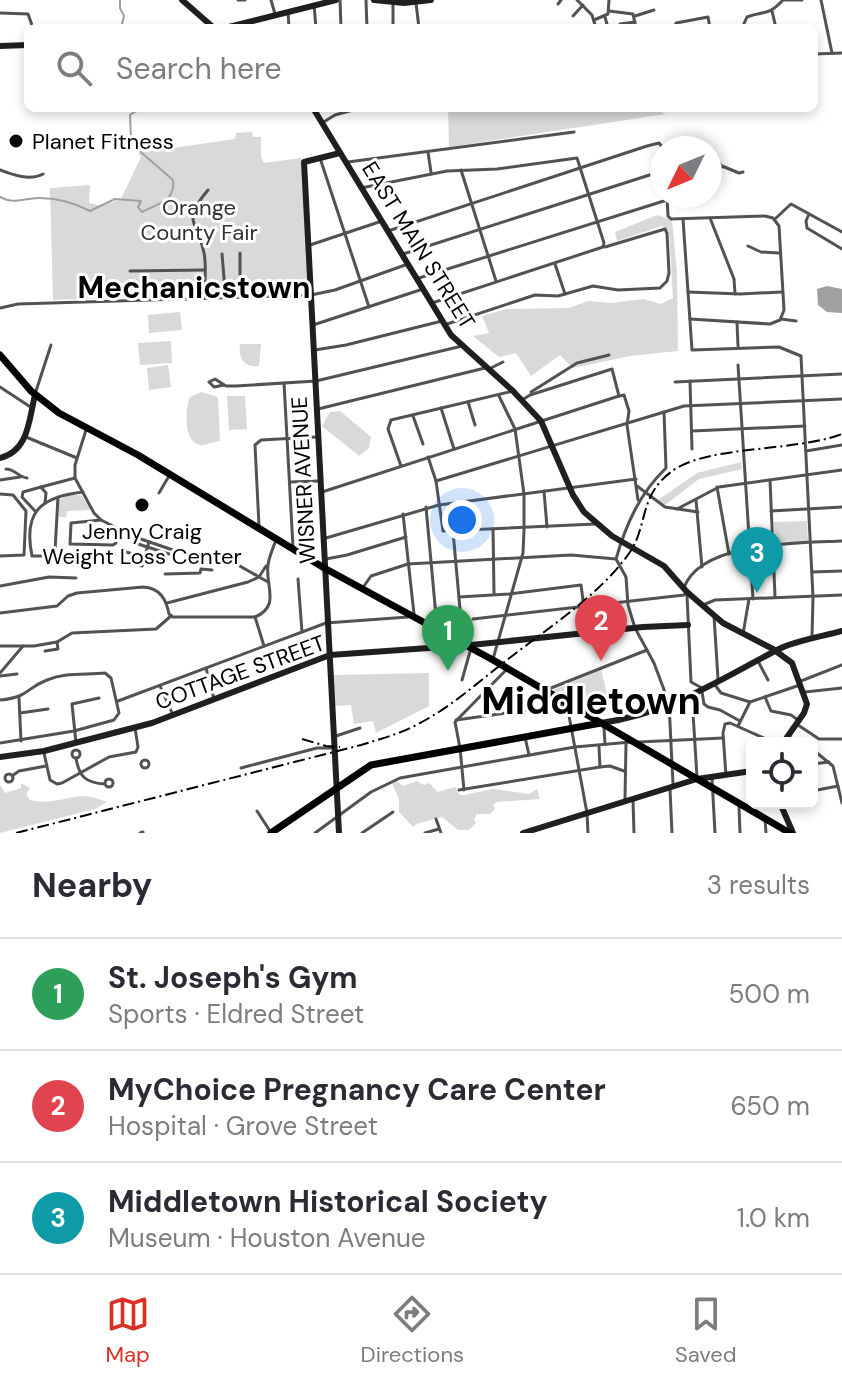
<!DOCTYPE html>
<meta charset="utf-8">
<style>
body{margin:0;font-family:"DM Sans",sans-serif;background:#f2f2f3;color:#2b2b33}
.controls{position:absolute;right:24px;bottom:24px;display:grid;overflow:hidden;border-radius:12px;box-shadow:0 4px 12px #0003}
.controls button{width:72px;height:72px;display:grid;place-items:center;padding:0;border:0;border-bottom:2px solid #e1e1e2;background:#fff;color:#2b2b33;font:40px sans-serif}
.compass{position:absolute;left:650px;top:136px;width:72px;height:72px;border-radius:50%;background:#fff;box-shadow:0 4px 12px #0003;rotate:227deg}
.you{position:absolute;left:462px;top:520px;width:28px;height:28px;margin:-20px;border:6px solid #fff;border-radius:50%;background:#1a73e8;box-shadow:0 0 0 12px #1a73e833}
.badge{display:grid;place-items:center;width:52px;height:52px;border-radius:50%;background:#d93025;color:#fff;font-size:26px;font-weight:700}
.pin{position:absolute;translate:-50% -66px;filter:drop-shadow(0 2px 4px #0008)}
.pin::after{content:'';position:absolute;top:42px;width:28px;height:24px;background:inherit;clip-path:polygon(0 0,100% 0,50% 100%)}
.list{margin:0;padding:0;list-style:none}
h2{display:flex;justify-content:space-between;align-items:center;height:104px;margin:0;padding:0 32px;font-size:34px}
h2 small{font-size:26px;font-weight:400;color:#7c7c81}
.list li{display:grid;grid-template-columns:52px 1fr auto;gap:24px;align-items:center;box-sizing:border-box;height:112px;padding:0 32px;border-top:2px solid #e1e1e2}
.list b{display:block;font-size:30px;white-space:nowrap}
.list p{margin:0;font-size:26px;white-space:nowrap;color:#7c7c81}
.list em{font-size:26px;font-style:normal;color:#7c7c81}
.icon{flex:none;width:44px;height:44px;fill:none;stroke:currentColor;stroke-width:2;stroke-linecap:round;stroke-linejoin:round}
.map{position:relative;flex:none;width:842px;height:833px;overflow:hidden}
.search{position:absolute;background:#fff;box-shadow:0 4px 12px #0003;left:24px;right:24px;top:24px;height:88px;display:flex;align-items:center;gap:20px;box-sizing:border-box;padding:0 28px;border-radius:12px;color:#7c7c81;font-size:30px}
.sheet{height:440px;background:#fff}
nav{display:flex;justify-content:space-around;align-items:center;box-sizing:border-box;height:112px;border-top:2px solid #e1e1e2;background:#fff;font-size:22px;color:#7c7c81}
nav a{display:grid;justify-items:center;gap:4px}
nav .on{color:#d93025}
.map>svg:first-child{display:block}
.green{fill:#d9d9d9}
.water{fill:#a0a0a0}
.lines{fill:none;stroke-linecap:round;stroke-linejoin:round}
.stream{stroke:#a0a0a0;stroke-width:2}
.street{stroke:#525252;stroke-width:3}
.secondary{stroke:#1f1f1f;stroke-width:6}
.primary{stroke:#000;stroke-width:7}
.rail{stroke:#000;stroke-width:2;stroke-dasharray:12 4 2 4;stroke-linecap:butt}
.poi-dot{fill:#000;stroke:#fff;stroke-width:3}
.labels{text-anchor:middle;stroke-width:6;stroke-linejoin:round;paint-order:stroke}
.poi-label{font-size:22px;fill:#000;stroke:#fff;text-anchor:start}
.park-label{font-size:22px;fill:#303030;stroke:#fff}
.street-label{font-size:22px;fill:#000;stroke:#fff}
.district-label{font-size:30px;font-weight:bold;fill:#000;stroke:#fff}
.town-label{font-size:38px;font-weight:bold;fill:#000;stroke:#fff}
</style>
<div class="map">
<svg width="842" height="833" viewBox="0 0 842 833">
<rect width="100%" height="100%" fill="#fff"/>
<!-- green -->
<g class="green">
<polygon points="448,108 651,108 666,114 449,147"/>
<polygon points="252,132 253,137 261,137 261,157 264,163 301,158 309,291 53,300 50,188 90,185 89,203 102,206 121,199 141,157 138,153 235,139 236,133"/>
<polygon points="657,215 672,220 677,273 678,351 630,356 573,368 560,355 531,376 516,353 499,357 473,336 489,333 482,316 506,309 569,308 588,301 611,303 643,299 661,304 673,298 669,231 662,226 617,241 615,232"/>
<polygon points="180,312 182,330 149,333 148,315"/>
<polygon points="171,341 172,363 140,365 138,343"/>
<path d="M240,344h21l-2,22c-15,2 -21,-8 -19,-22z"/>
<polygon points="168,365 171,387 149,390 147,368"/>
<path d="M201,392l17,5 2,44c-6,0 -14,5 -20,4 -17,-3 -15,-37 -10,-48z"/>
<polygon points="227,396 245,396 247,429 229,430"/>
<polygon points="340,411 371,437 369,448 359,456 322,426 330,412"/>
<polygon points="741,462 742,469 699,479 665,505 658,500 697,473"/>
<polygon points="68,495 81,495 91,510 67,511 66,517 59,517 59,500"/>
<polygon points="807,521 808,541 775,542 774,522"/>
<polygon points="601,670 610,705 593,709 591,714 551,691"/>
<polygon points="429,673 429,706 376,733 373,721 354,724 351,705 335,706 333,675"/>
<polygon points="397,781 403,786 417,781 424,785 429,783 438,792 455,787 460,795 464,795 493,789 529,794 537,789 540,799 497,802 493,805 495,809 490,814 477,814 474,819 476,823 469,830 458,830 442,817 419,823 413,827 399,812 399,799 392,783"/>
<path d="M21,783l9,5 -4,6 4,6c19,5 33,-2 51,-4 9,0 18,3 26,6l-12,7 -95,24v-48l5,8 16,-5z"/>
</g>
<!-- water -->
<polygon class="water" points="827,286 842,289 842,313 827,312 818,305 817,289"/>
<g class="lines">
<!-- stream -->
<g class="stream">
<polyline points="120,0 120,8 124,16 121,28"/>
<path d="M0,197c15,8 23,1 39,1 18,0 36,5 51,13l25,-12 26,2 -3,6 4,5c15,-8 34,-11 31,-32l-38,-33 -4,-8 -1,-24 11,-7"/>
</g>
<!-- street -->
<g class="street">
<polyline points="238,0 245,0"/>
<polyline points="271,0 275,14"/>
<polyline points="340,0 341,28"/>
<polyline points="366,0 367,28"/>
<polyline points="577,0 592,15 596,28"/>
<polyline points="785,0 802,0"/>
<polyline points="821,0 832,53"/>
<polyline points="393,3 393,28"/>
<polyline points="416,3 419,28"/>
<polyline points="558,4 561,0"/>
<polyline points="314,5 316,28"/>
<polyline points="288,11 289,28"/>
<polyline points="609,11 633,14 636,28"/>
<polyline points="772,11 776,28"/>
<polyline points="0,13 28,14 33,28"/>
<polyline points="573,16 583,5"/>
<polyline points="635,16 654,10"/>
<polyline points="605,17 608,28"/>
<polyline points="594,20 608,14 609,0"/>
<polyline points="620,24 635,22"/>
<polyline points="675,28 676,23 708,17 710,28"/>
<path d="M742,28l5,-11c18,-7 20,0 36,-17"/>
<polyline points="814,54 842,53"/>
<polyline points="322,123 335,115 360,108"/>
<polyline points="697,148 701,141"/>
<polyline points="428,152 431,172"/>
<polyline points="320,158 369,307"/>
<polyline points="348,162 574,132"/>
<polygon points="719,163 722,167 718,169 715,166"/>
<polyline points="722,166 739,173 743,172"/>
<path d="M0,170c13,5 30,11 43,4"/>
<polyline points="461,170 496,281"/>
<polyline points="361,188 447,171 497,169 577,158 604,243 603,247 432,303"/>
<polyline points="667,196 668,216 671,219 765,216 773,218 779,226 784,310 780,320 770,324 690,319"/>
<polyline points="809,214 806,221 807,228 842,249"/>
<polyline points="710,218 734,279 735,294"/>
<polyline points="776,218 791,204 842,232"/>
<polyline points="683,219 692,350 779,347 801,356 813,597 812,637"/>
<polyline points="388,231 647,146 659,143 663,148"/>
<polyline points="310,245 382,221"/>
<polyline points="748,246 761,252 779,253"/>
<polyline points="240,253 240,297"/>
<polyline points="222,254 225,290"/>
<polyline points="403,254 662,171"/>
<polyline points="555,264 565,294"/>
<polyline points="130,271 204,270"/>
<polyline points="419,278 667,200"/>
<polyline points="688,292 740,294 782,292"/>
<path d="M205,298c-1,-14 2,-30 -1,-45 -7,-34 -23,-31 4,-63"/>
<polyline points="0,308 18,304 311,295 335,290 408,264"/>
<polyline points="781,319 796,321"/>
<polyline points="737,322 738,346"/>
<polyline points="313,325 423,289"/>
<polyline points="444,325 535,295 558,296 593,286 618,290 660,288 667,281 669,273 667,233 665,229 605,247"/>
<polyline points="315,350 346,345 442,321"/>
<polyline points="738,365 753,599"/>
<polyline points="489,369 503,362"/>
<polyline points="690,381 692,449"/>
<polyline points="675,382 842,374"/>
<polyline points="284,383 293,547"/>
<polyline points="224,385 214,387 209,382 215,379 226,386 236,386 316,381 462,346"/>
<polyline points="0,387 32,408"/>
<polyline points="36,391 51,345"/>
<polyline points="531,392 577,363 609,355"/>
<polyline points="619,396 624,395 629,411 627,425 638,500"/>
<polyline points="522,400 530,395 612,369 619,396"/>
<polyline points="468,402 475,425"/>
<polyline points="441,408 454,449"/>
<polyline points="318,409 485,368"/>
<path d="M664,412l2,56c-26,25 -40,56 -50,91l10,18 2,28 7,23 19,35 15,40 4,81"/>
<polyline points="413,416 423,444"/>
<polyline points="86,430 75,465 75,478 94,513 101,520 135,537 170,549 231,561 268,582"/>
<polyline points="692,431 805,426"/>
<polyline points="26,437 77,458"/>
<polyline points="806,451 842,445"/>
<polyline points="428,457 436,481 443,531 595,524"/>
<polyline points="401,466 388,429 391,420 513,391"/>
<path d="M6,469c9,0 12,8 21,9"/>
<polyline points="0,480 20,477"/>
<polyline points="770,480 775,596"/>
<polyline points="436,481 684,406 842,399"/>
<polyline points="290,482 318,481"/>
<polyline points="637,486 665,507 698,512"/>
<polyline points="41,487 75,478"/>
<polyline points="717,487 729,554"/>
<polyline points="544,491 547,527"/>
<polyline points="322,492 619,396"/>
<polyline points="159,493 169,476"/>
<polyline points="0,494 13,495 26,511 24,555 0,556"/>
<path d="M58,497l-3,54 -5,5h-18c-9,-44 8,-59 51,-64"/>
<polyline points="696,500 702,567"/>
<polyline points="426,507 437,627"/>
<polyline points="677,509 719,487 842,470"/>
<polyline points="35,511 22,497 23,492 41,487 46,493 45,503"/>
<polyline points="771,511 842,507"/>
<polyline points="403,514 414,614"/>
<polyline points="101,520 71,523 70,544 113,545 116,543 116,528"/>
<polyline points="259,526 255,445 261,440 316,437"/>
<polyline points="493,529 494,593"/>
<polyline points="453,531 463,643"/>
<polyline points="326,538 439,505 636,479"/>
<polyline points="132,542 169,554"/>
<polyline points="126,552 144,557"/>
<polyline points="192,554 193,558 225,562"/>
<polyline points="326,559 347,555 406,537"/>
<polyline points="125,561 142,566 149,542"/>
<polyline points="812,572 842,571"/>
<polyline points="165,574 200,573 201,569 212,570"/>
<polyline points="298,579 302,632"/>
<polyline points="0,586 49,577 76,578"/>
<polyline points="364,586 371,576 408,564 571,555 616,559"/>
<path d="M684,588c16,-47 117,-45 158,-47"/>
<polyline points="687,595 691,682 702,688"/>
<polyline points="459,597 509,594 581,585 587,630"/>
<polyline points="167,603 248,582 259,577 266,566"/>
<polyline points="703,605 715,600 842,595"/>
<path d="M0,613l57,-7 11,-10 9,-3 66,-6c17,1 23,12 26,27l4,3h82c26,-11 10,-31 13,-52 1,-8 5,-17 8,-25"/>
<polyline points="714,616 718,679"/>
<polyline points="255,617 264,646"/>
<polyline points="473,619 684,595 687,592"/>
<polyline points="743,634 749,599"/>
<polyline points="0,646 34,646 57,642 72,633 156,629 171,616"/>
<polyline points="45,651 58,649 57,642"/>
<polyline points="493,659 523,553 524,530 524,494 515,429 499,396"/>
<polyline points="759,663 768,680"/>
<polyline points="206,668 214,699"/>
<polyline points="0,673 23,646"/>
<polyline points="0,676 17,674"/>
<polyline points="462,680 471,648"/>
<polyline points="801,681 842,665"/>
<polyline points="715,685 721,693 750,702"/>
<polyline points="160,686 173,715"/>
<polyline points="546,690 647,650"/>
<polyline points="702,692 704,704 708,707 720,710 740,721"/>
<polyline points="805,692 842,688"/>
<polyline points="692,697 697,777"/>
<polyline points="765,697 771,711 791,715 798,720"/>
<polyline points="19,698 21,741"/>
<path d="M0,700c30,-3 24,-11 47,-20 19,-8 38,-5 58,-7l6,5 8,35 -5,7 -40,11 -74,12"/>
<polyline points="118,701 326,623 408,617"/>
<polyline points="567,705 587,813 588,833"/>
<polyline points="20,713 48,709"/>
<polyline points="456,720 563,705"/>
<polyline points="798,725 819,739 842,739"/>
<polyline points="738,726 750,702 800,685"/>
<polyline points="604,728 605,744"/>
<polyline points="333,737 360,728"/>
<polyline points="525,737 529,755"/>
<polyline points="789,737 800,743"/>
<polyline points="639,742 723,738"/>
<polyline points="76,743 72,704 99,698"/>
<polyline points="599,747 600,767"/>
<polyline points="812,749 833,766 842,803"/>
<circle cx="76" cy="754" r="4"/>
<polyline points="44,753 50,780 57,784 62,783 109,757 136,752 138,747 135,728"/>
<path d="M76,758c3,19 10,25 29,26"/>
<circle cx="145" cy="764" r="4"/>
<polyline points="812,764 829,762"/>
<polyline points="241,768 317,748 334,748"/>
<circle cx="9" cy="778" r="4"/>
<polyline points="12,776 19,771 46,766"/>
<polyline points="726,776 723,733 725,724 730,723 775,743"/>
<polyline points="712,778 715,833"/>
<circle cx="109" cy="783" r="4"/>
<polyline points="670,789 672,833"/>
<polyline points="459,790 600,767 610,766 624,771"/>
<polyline points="464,790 460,748 455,722 507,669"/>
<polyline points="812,791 838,786"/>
<polyline points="625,799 626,743"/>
<polyline points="633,800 634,833"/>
<polyline points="739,807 740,833"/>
<polyline points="257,811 270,831"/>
<polyline points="436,819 441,833"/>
<polyline points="765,819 766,833"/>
<polyline points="140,833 143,832"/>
<polyline points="315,833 371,792 400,778 575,747 631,742"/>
<polyline points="362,833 393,812"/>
<polyline points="425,833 439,829"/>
</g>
<!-- secondary -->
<g class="secondary">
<polyline points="182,0 214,28"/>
<polyline points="374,0 404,3 431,0"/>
<polyline points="225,28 336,0"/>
<polyline points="0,46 28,45"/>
<polyline points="313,108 451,335 513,391 541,421 573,495 584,512 612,536 664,566 687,592 723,623 773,649 792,663 807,704 804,713 783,743"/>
<path d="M0,458c29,-7 29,-39 35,-63"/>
<path d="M601,723c69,-10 116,-42 176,-73 19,-10 44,-13 65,-19"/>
<polyline points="0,757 44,751 152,723 330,655 471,645 643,627 688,625"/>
<polyline points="780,803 793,833"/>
<polyline points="339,833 304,162 340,153"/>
<polyline points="523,833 697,779 752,771"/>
</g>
<!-- primary -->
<g class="primary">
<polyline points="0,355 31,391 59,413 138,455 326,569 493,660 790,833"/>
<polyline points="271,833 371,765 601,723"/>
</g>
<!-- rail -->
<g class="rail">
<polyline points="302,739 326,746 340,747"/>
<path d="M16,833l345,-88c19,-6 39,-11 57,-21 32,-16 60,-42 89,-64 42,-33 92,-64 123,-108 18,-27 9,-56 41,-80 34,-27 125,-20 171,-38"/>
</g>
</g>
<!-- markers -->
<g class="poi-dot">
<circle cx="16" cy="141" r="8"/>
<circle cx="142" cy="505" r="8"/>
</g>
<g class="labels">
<!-- poi labels -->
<g class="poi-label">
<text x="32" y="149">Planet Fitness</text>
<text x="142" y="539" text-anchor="middle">Jenny Craig<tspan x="142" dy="25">Weight Loss Center</tspan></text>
</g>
<!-- park labels -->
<g class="park-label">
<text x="199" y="215">Orange<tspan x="199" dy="25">County Fair</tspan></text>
</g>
<!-- street labels -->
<g class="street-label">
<text transform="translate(419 245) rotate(58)" y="8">EAST MAIN STREET</text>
<text transform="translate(303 480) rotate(-93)" y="8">WISNER AVENUE</text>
<text transform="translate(240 672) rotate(-20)" y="8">COTTAGE STREET</text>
</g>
<!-- district labels -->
<g class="district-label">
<text x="194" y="298">Mechanicstown</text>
</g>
<!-- town labels -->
<g class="town-label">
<text x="591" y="714">Middletown</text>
</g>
</g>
</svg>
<div class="controls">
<button><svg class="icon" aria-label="locate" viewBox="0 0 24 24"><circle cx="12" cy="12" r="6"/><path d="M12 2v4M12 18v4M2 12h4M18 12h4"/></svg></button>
</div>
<svg class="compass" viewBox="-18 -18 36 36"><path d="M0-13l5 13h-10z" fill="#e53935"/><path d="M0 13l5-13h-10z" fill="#7c7c81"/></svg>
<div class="you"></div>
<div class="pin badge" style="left:448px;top:671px;background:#2e9e5b">1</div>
<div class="pin badge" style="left:601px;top:661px;background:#e0444e">2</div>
<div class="pin badge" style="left:757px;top:593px;background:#0f9aa8">3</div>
<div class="search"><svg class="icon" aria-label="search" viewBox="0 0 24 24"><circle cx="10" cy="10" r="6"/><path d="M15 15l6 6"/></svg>Search here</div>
</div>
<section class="sheet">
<h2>Nearby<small>3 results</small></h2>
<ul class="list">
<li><span class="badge" style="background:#2e9e5b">1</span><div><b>St. Joseph's Gym</b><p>Sports · Eldred Street</p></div><em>500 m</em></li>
<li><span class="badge" style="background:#e0444e">2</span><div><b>MyChoice Pregnancy Care Center</b><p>Hospital · Grove Street</p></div><em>650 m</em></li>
<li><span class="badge" style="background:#0f9aa8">3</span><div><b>Middletown Historical Society</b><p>Museum · Houston Avenue</p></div><em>1.0 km</em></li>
</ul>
</section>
<nav>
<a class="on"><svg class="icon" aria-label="map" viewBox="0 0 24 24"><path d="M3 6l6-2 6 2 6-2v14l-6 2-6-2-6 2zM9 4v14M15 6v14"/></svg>Map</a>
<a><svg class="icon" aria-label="directions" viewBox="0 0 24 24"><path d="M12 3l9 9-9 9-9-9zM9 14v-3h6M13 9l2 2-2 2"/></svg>Directions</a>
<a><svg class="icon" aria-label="saved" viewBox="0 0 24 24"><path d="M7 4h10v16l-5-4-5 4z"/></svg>Saved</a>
</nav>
